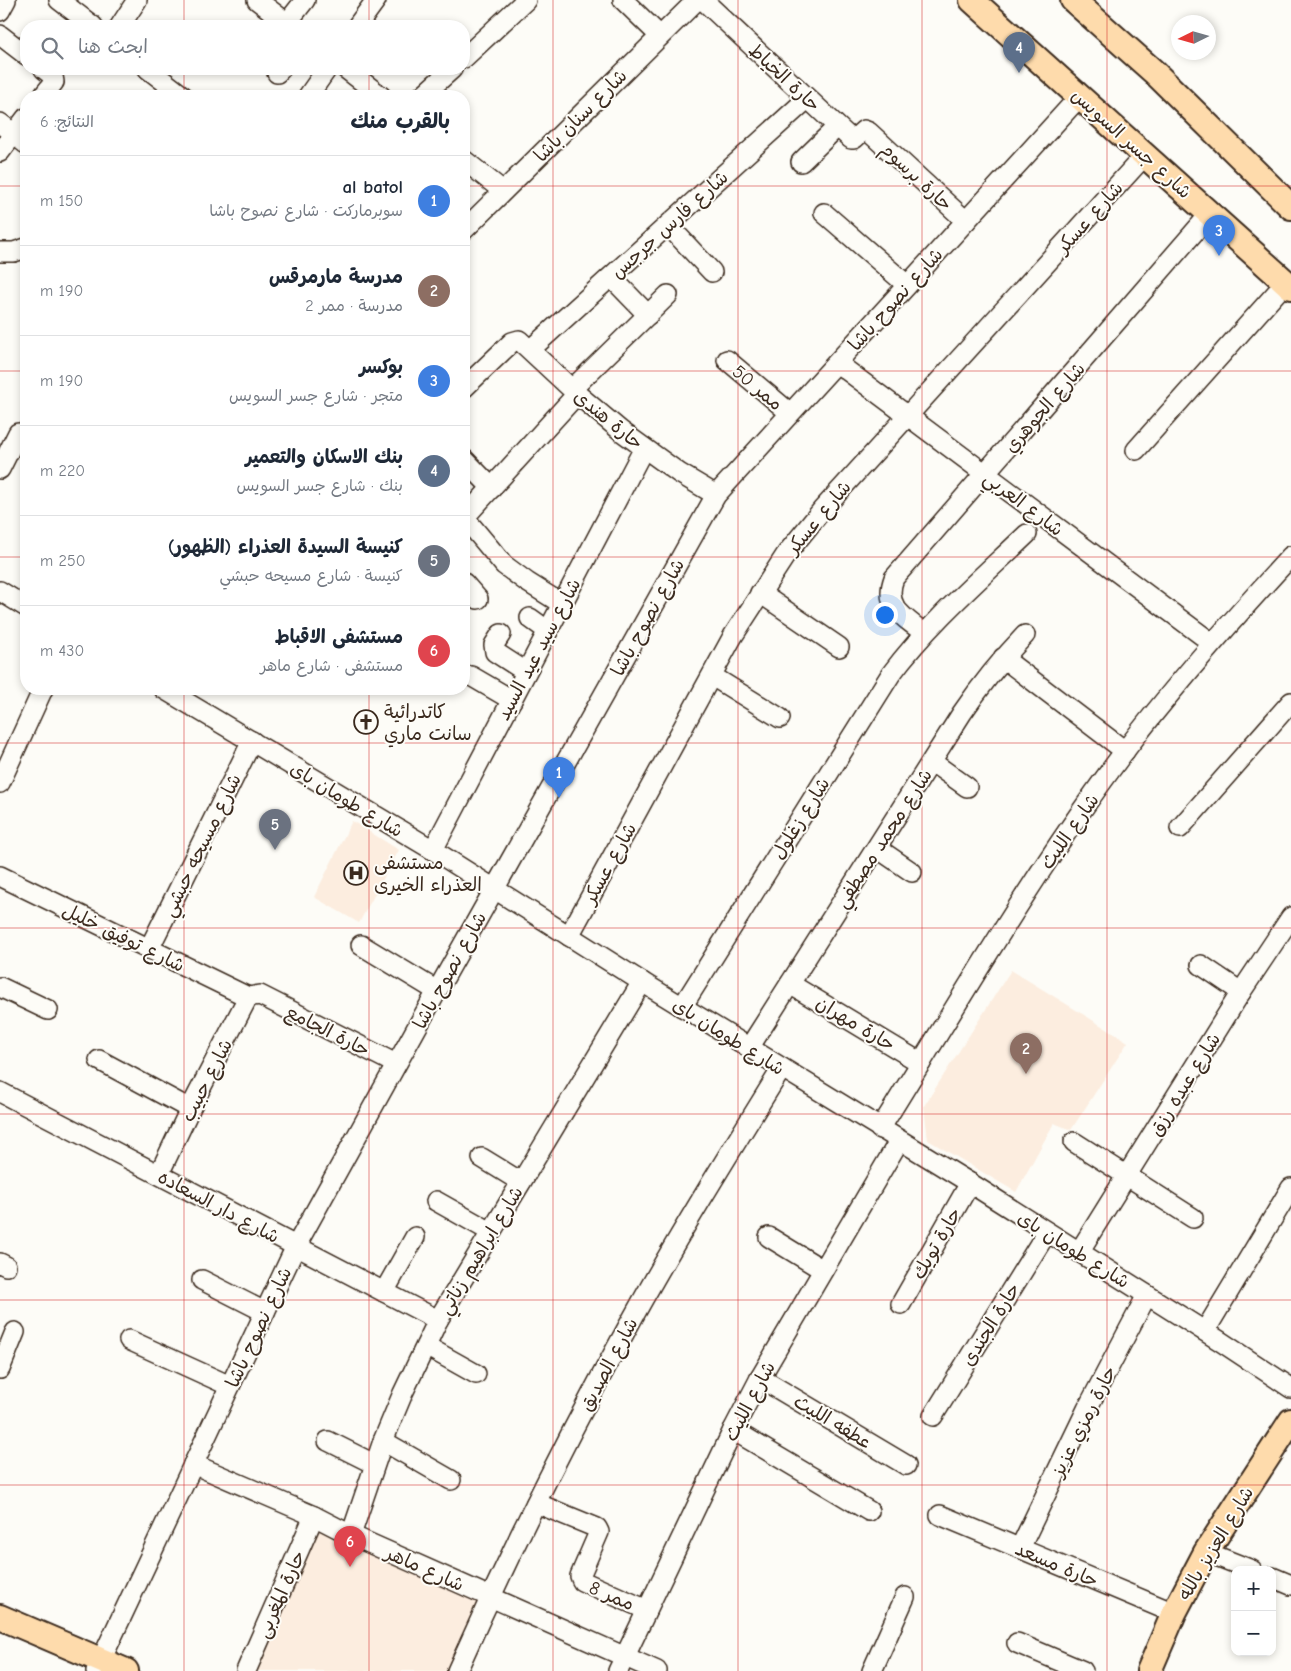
<!DOCTYPE html>
<html lang="ar">
<meta charset="utf-8">
<style>
body{margin:0;font-family:"Comic Neue","Playpen Sans Arabic",sans-serif;background:#f6f6f7;color:#1f2937;direction:rtl}
.controls{position:absolute;right:15px;bottom:15px;display:grid;overflow:hidden;border-radius:10px;box-shadow:0 2px 8px #0003}
.controls button{width:45px;height:45px;display:grid;place-items:center;padding:0;border:0;border-bottom:1px solid #e0e1e3;background:#fff;color:#1f2937;font:25px sans-serif}
.compass{position:absolute;left:1171px;top:15px;width:45px;height:45px;border-radius:50%;background:#fff;box-shadow:0 2px 8px #0003;rotate:265deg}
.you{position:absolute;left:884px;top:614px;width:18px;height:18px;margin:-12px;border:4px solid #fff;border-radius:50%;background:#1a73e8;box-shadow:0 0 0 8px #1a73e833}
.badge{display:grid;place-items:center;width:32px;height:32px;border-radius:50%;background:#b45309;color:#fff;font-size:16px;font-weight:700}
.pin{position:absolute;translate:-50% -41px;filter:drop-shadow(0 1px 2px #0008)}
.pin::after{content:'';position:absolute;top:26px;width:18px;height:15px;background:inherit;clip-path:polygon(0 0,100% 0,50% 100%)}
.list{margin:0;padding:0;list-style:none}
h2{display:flex;justify-content:space-between;align-items:center;height:65px;margin:0;padding:0 20px;font-size:21px}
h2 small{font-size:16px;font-weight:400;color:#747a83}
.list li{display:grid;grid-template-columns:32px 1fr auto;gap:15px;align-items:center;box-sizing:border-box;height:90px;padding:0 20px;border-top:1px solid #e0e1e3}
.list b{display:block;font-size:19px;white-space:nowrap}
.list p{margin:0;font-size:16px;white-space:nowrap;color:#747a83}
.list em{font-size:16px;font-style:normal;color:#747a83}
.icon{flex:none;width:28px;height:28px;fill:none;stroke:currentColor;stroke-width:2;stroke-linecap:round;stroke-linejoin:round}
.map{position:relative;flex:none;width:1291px;height:1671px;overflow:hidden;direction:ltr}
.search{position:absolute;background:#fff;box-shadow:0 2px 8px #0003;left:20px;top:20px;width:450px;height:55px;display:flex;align-items:center;gap:12px;box-sizing:border-box;padding:0 18px;border-radius:20px;color:#747a83;font-size:19px}
.panel{position:absolute;background:#fff;box-shadow:0 2px 8px #0003;left:20px;top:90px;width:450px;height:605px;border-radius:20px;direction:rtl}
.map>svg:first-child{display:block}
.built{fill:#fceddf}
.lines{fill:none;stroke-linecap:round;stroke-linejoin:round}
.minor-casing{stroke:#3b2a1e;stroke-width:22}
.major-casing{stroke:#3b2a1e;stroke-width:28}
.minor{stroke:#fdfcf7;stroke-width:19}
.major{stroke:#fedbac;stroke-width:24}
.grid{fill:none;stroke:#d62828;stroke-width:1;stroke-opacity:0.55}
.labels{text-anchor:middle;stroke-width:4;stroke-linejoin:round;paint-order:stroke}
.street-label{font-size:19px;fill:#3b2a1e;stroke:#fdfcf7}
.poi-label{font-size:19px;fill:#3b2a1e;stroke:#fdfcf7;text-anchor:start}
</style>
<div class="map">
<svg width="1291" height="1671" viewBox="0 0 1291 1671">
<rect width="100%" height="100%" fill="#fdfcf7"/>
<filter id="ink" filterUnits="userSpaceOnUse"><feTurbulence type="fractalNoise" baseFrequency=".02" numOctaves="2"/><feDisplacementMap in="SourceGraphic" scale="10" xChannelSelector="R" yChannelSelector="G"/><feConvolveMatrix kernelMatrix="1 2 1 2 8 2 1 2 1" color-interpolation-filters="sRGB"/></filter>
<g filter="url(#ink)">
<!-- built -->
<g class="built">
<polygon points="352,821 399,850 359,923 314,897"/>
<polygon points="1011,970 1128,1042 1071,1130 1054,1123 1016,1192 928,1140 924,1106"/>
<polygon points="319,1530 478,1603 448,1671 253,1671"/>
</g>
<g class="lines">
<!-- minor casing -->
<g class="minor-casing">
<g id="minor">
<polyline points="59,0 93,26"/>
<polyline points="257,0 291,26"/>
<polyline points="623,0 660,36"/>
<polyline points="703,0 851,139 854,139 864,130 869,132 966,221"/>
<polyline points="0,11 6,0"/>
<polyline points="287,23 305,0"/>
<polyline points="120,26 137,0"/>
<polyline points="357,26 376,0"/>
<polyline points="0,35 26,55"/>
<polyline points="464,58 526,0"/>
<polyline points="148,69 183,96"/>
<polyline points="346,69 381,96"/>
<polyline points="277,73 281,69"/>
<polyline points="43,96 54,82 53,76 44,69"/>
<polyline points="308,96 327,69"/>
<polyline points="422,96 452,69"/>
<polyline points="0,123 26,144"/>
<polyline points="0,152 26,118"/>
<polyline points="464,160 503,191"/>
<polyline points="801,162 837,127"/>
<polyline points="824,213 907,285"/>
<polyline points="668,225 712,272"/>
<polyline points="464,230 697,0"/>
<polyline points="0,252 14,252 26,248"/>
<polyline points="611,277 648,315"/>
<polyline points="531,349 807,99"/>
<polyline points="727,360 790,413"/>
<polyline points="837,363 1212,643"/>
<polyline points="464,388 512,342 519,340 577,394 621,431 679,473 716,495"/>
<polyline points="572,389 668,295"/>
<polyline points="1136,450 1286,282"/>
<polyline points="464,459 492,488"/>
<polyline points="0,469 18,433"/>
<polyline points="464,517 504,565 527,582 562,604"/>
<polyline points="464,518 577,394"/>
<polyline points="464,583 478,599"/>
<polyline points="0,591 26,607"/>
<polyline points="760,593 839,647"/>
<polyline points="530,618 548,631"/>
<path d="M924,633c-20,-16 -41,-26 -30,-55l316,-364"/>
<polyline points="501,634 494,645 495,652 526,672"/>
<polyline points="1003,658 1125,751"/>
<polyline points="471,676 512,700"/>
<polyline points="712,676 780,718"/>
<polyline points="164,689 433,850 642,982 970,1183 1220,1341 1291,1388"/>
<polyline points="932,762 967,787"/>
<polyline points="0,783 43,689"/>
<polyline points="1180,828 1291,702"/>
<polyline points="877,848 912,872"/>
<polyline points="433,850 644,448"/>
<polyline points="0,876 248,997"/>
<polyline points="569,936 733,636 787,553 822,510 1145,155"/>
<polyline points="361,945 437,991"/>
<polyline points="149,949 252,741"/>
<polyline points="1201,965 1241,992"/>
<polyline points="790,984 921,1063"/>
<polyline points="0,987 48,1010"/>
<path d="M682,1007l209,-333c39,-52 89,-95 136,-140"/>
<path d="M749,1048l213,-335c19,-28 40,-54 63,-78"/>
<polyline points="99,1060 190,1109"/>
<polyline points="0,1092 438,1320"/>
<path d="M880,1129c79,-127 154,-257 244,-377 52,-69 109,-133 167,-196"/>
<polyline points="1074,1142 1193,1218"/>
<polyline points="482,1158 521,1182"/>
<polyline points="159,1174 190,1109 248,997 260,995 396,1064"/>
<polyline points="436,1201 491,1232"/>
<polyline points="769,1237 823,1270"/>
<polyline points="1079,1252 1241,992 1291,917"/>
<polyline points="0,1263 6,1266"/>
<polyline points="202,1280 265,1312"/>
<polyline points="384,1292 415,1237"/>
<polyline points="901,1304 970,1183"/>
<polyline points="1205,1331 1291,1188"/>
<polyline points="129,1340 230,1386"/>
<polyline points="426,1346 476,1374"/>
<polyline points="0,1369 15,1332"/>
<polyline points="760,1378 906,1465"/>
<polyline points="933,1416 1047,1232"/>
<polyline points="733,1430 869,1511"/>
<polyline points="328,1441 374,1464"/>
<polyline points="383,1441 451,1480"/>
<polyline points="193,1464 314,1516 351,1535 657,1671"/>
<polyline points="536,1503 597,1528 599,1532 580,1576 582,1581 647,1610"/>
<polyline points="940,1515 1174,1613"/>
<polyline points="351,1535 383,1441 403,1393 438,1320 642,982"/>
<polyline points="1020,1548 1087,1409 1147,1295"/>
<polyline points="1206,1552 1252,1570"/>
<polyline points="1272,1577 1291,1585"/>
<polyline points="1017,1643 1083,1671"/>
<polyline points="96,1671 296,1246 437,991 716,495 1080,96"/>
<polyline points="246,1671 314,1516"/>
<path d="M457,1671c51,-115 107,-228 168,-339 49,-90 103,-177 157,-264"/>
<polyline points="618,1671 733,1430 760,1378 899,1141"/>
<polyline points="872,1671 905,1597"/>
</g>
</g>
<!-- major casing -->
<g class="major-casing">
<g id="major">
<polyline points="972,0 1291,287"/>
<polyline points="1073,0 1154,72 1291,207"/>
<polyline points="0,1617 126,1671"/>
<polyline points="1149,1671 1174,1613 1206,1552 1291,1421"/>
</g>
</g>
<!-- minor -->
<use href="#minor" class="minor"/>
<!-- major -->
<use href="#major" class="major"/>
</g>
</g>
<!-- grid -->
<path class="grid" d="M184,0v26M369,0v26M553,0v1671M738,0v1671M922,0v1671M1107,0v1671M184,69v27M369,69v27M0,186h26M464,186h827M0,371h26M464,371h827M0,557h26M464,557h827M184,689v982M369,689v982M0,743h1291M0,928h1291M0,1114h1291M0,1300h1291M0,1485h1291"/>
<!-- icons -->
<defs>
<g id="church-ring" transform="scale(1.25)"><circle r="9.5" fill="#fdfcf7" stroke="#3b2a1e" stroke-width="1.5"/><path d="M-1.2-6h2.4v3.5h3.3v2.4h-3.3V6h-2.4V-.1h-3.3v-2.4h3.3Z" fill="#3b2a1e"/></g>
<g id="hospital-ring" transform="scale(1.25)"><circle r="9.5" fill="#fdfcf7" stroke="#3b2a1e" stroke-width="1.5"/><path d="M-5-5h3v3.5h4V-5h3V5h-3V1.5h-4V5h-3Z" fill="#3b2a1e"/></g>
</defs>
<g fill-rule="evenodd">
<use href="#church-ring" x="366" y="722"/>
<use href="#hospital-ring" x="356" y="873"/>
</g>
<g class="labels">
<!-- street labels -->
<g class="street-label">
<text transform="translate(785 77) rotate(43)" y="7">حارة الخياط</text>
<text transform="translate(580 115) rotate(-45)" y="7">شارع سنان باشا</text>
<text transform="translate(1132 143) rotate(42)" y="7">شارع جسر السويس</text>
<text transform="translate(917 176) rotate(43)" y="7">حارة برسوم</text>
<text transform="translate(1089 217) rotate(-48)" y="7">شارع عسكر</text>
<text transform="translate(669 224) rotate(-42)" y="7">شارع فارس جرجس</text>
<text transform="translate(895 299) rotate(-48)" y="7">شارع نصوح باشا</text>
<text transform="translate(758 387) rotate(40)" y="7">ممر 50</text>
<text transform="translate(1044 407) rotate(-49)" y="7">شارع الجوهري</text>
<text transform="translate(609 419) rotate(39)" y="7">حارة هندى</text>
<text transform="translate(1024 503) rotate(37)" y="7">شارع العربي</text>
<text transform="translate(818 517) rotate(-50)" y="7">شارع عسكر</text>
<text transform="translate(647 617) rotate(-61)" y="7">شارع نصوح باشا</text>
<text transform="translate(538 649) rotate(-62)" y="7">شارع سيد عيد السيد</text>
<text transform="translate(347 799) rotate(31)" y="7">شارع طومان باى</text>
<text transform="translate(800 818) rotate(-58)" y="7">شارع زغلول</text>
<text transform="translate(1069 831) rotate(-55)" y="7">شارع الليث</text>
<text transform="translate(883 838) rotate(-57)" y="7">شارع محمد مصطفي</text>
<text transform="translate(201 845) rotate(-64)" y="7">شارع مسيحه حبشي</text>
<text transform="translate(609 863) rotate(-61)" y="7">شارع عسكر</text>
<text transform="translate(124 937) rotate(26)" y="7">شارع توفيق خليل</text>
<text transform="translate(449 970) rotate(-61)" y="7">شارع نصوح باشا</text>
<text transform="translate(856 1023) rotate(31)" y="7">حارة مهران</text>
<text transform="translate(328 1030) rotate(27)" y="7">حارة الجامع</text>
<text transform="translate(729 1036) rotate(32)" y="7">شارع طومان باى</text>
<text transform="translate(206 1080) rotate(-63)" y="7">شارع حبيب</text>
<text transform="translate(1184 1084) rotate(-58)" y="7">شارع عبده رزق</text>
<text transform="translate(219 1206) rotate(28)" y="7">شارع دار السعاده</text>
<text transform="translate(936 1243) rotate(-60)" y="7">حارة تويك</text>
<text transform="translate(1074 1249) rotate(32)" y="7">شارع طومان باى</text>
<text transform="translate(480 1250) rotate(-59)" y="7">شارع ابراهيم زناتي</text>
<text transform="translate(990 1324) rotate(-58)" y="7">حارة الجندى</text>
<text transform="translate(258 1327) rotate(-65)" y="7">شارع نصوح باشا</text>
<text transform="translate(608 1364) rotate(-62)" y="7">شارع الصديق</text>
<text transform="translate(749 1401) rotate(-62)" y="7">شارع الليث</text>
<text transform="translate(833 1421) rotate(31)" y="7">عطفه الليث</text>
<text transform="translate(1083 1421) rotate(-63)" y="7">حارة رمزي عزيز</text>
<text transform="translate(1215 1543) rotate(-59)" y="7">شارع العزيز بالله</text>
<text transform="translate(1057 1564) rotate(23)" y="7">حارة مسعد</text>
<text transform="translate(425 1568) rotate(24)" y="7">شارع ماهر</text>
<text transform="translate(280 1594) rotate(-66)" y="7">حارة المغربى</text>
<text transform="translate(612 1595) rotate(23)" y="7">ممر 8</text>
</g>
<!-- poi labels -->
<g class="poi-label">
<text x="384" y="718">كاتدرائية<tspan x="384" dy="22">سانت ماري</tspan></text>
<text x="374" y="869">مستشفى<tspan x="374" dy="22">العذراء الخيرى</tspan></text>
</g>
</g>
</svg>
<div class="controls">
<button>+</button>
<button>−</button>
</div>
<svg class="compass" viewBox="-18 -18 36 36"><path d="M0-13l5 13h-10z" fill="#e53935"/><path d="M0 13l5-13h-10z" fill="#747a83"/></svg>
<div class="you"></div>
<div class="pin badge" style="left:559px;top:798px;background:#3f7fe0">1</div>
<div class="pin badge" style="left:1026px;top:1074px;background:#8d6e63">2</div>
<div class="pin badge" style="left:1219px;top:256px;background:#3f7fe0">3</div>
<div class="pin badge" style="left:1019px;top:73px;background:#5c6f8a">4</div>
<div class="pin badge" style="left:275px;top:850px;background:#6b7280">5</div>
<div class="pin badge" style="left:350px;top:1567px;background:#e0444e">6</div>
<div class="search"><svg class="icon" aria-label="search" viewBox="0 0 24 24"><circle cx="10" cy="10" r="6"/><path d="M15 15l6 6"/></svg>ابحث هنا</div>
<section class="panel">
<h2>بالقرب منك<small>النتائج: 6</small></h2>
<ul class="list">
<li><span class="badge" style="background:#3f7fe0">1</span><div><b>al batol</b><p>سوبرماركت · شارع نصوح باشا</p></div><em>150 m</em></li>
<li><span class="badge" style="background:#8d6e63">2</span><div><b>مدرسة مارمرقس</b><p>مدرسة · ممر 2</p></div><em>190 m</em></li>
<li><span class="badge" style="background:#3f7fe0">3</span><div><b>بوكسر</b><p>متجر · شارع جسر السويس</p></div><em>190 m</em></li>
<li><span class="badge" style="background:#5c6f8a">4</span><div><b>بنك الاسكان والتعمير</b><p>بنك · شارع جسر السويس</p></div><em>220 m</em></li>
<li><span class="badge" style="background:#6b7280">5</span><div><b>كنيسة السيدة العذراء (الظهور)</b><p>كنيسة · شارع مسيحه حبشي</p></div><em>250 m</em></li>
<li><span class="badge" style="background:#e0444e">6</span><div><b>مستشفى الاقباط</b><p>مستشفى · شارع ماهر</p></div><em>430 m</em></li>
</ul>
</section>
</div>
